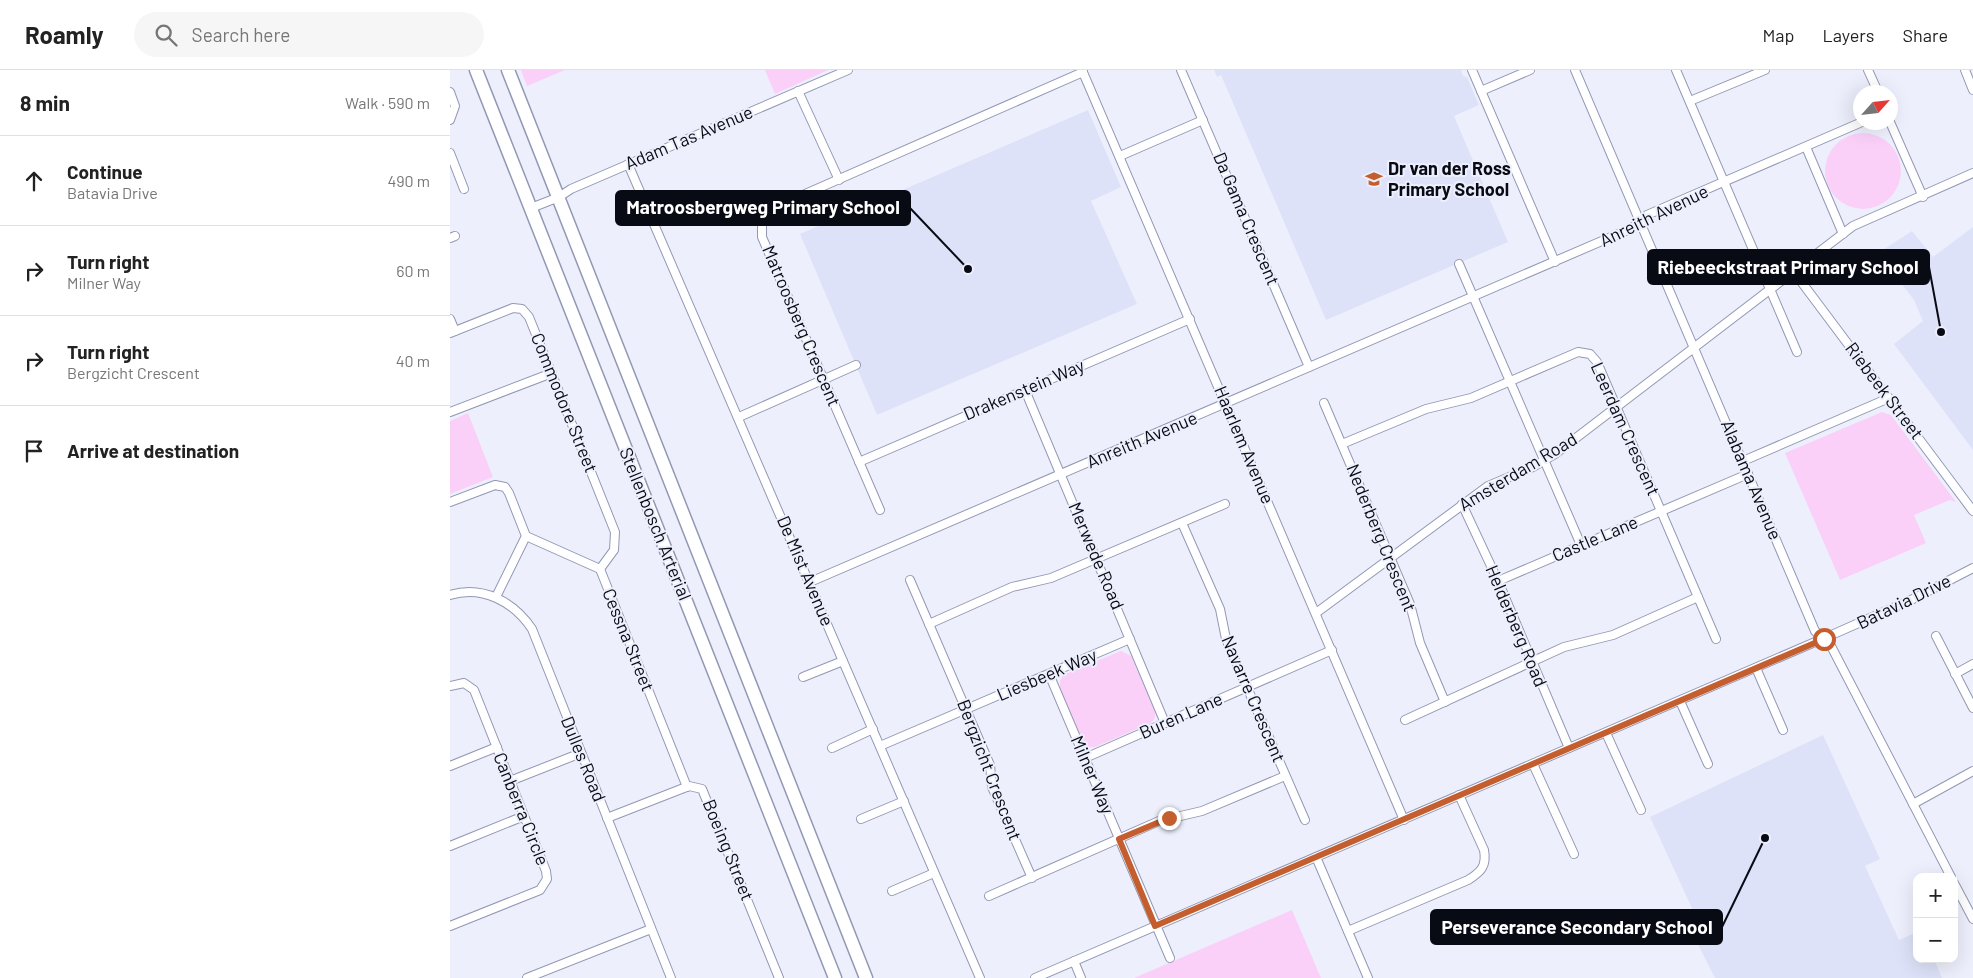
<!DOCTYPE html>
<meta charset="utf-8">
<style>
body{margin:0;font-family:Barlow,sans-serif;background:#f6f6f6;color:#222}
.controls{position:absolute;right:15px;bottom:15px;display:grid;overflow:hidden;border-radius:10px;box-shadow:0 5px 20px #0002}
.controls button{width:45px;height:45px;display:grid;place-items:center;padding:0;border:0;border-bottom:1px solid #e0e0e0;background:#fff;color:#222;font:25px sans-serif}
.compass{position:absolute;left:1403px;top:15px;width:45px;height:45px;border-radius:50%;background:#fff;box-shadow:0 5px 20px #0002;rotate:63deg}
.stop{position:absolute;width:15px;height:15px;margin:-11px;border:4px solid #c45e2e;border-radius:50%;background:#fff}
.stop.end{background:#c45e2e;border-color:#fff;box-shadow:0 1px 5px #0008}
.list{margin:0;padding:0;list-style:none}
h2{display:flex;justify-content:space-between;align-items:center;height:65px;margin:0;padding:0 20px;font-size:21px}
h2 small{font-size:16px;font-weight:400;color:#767676}
.list li{display:grid;grid-template-columns:32px 1fr auto;gap:15px;align-items:center;box-sizing:border-box;height:90px;padding:0 20px;border-top:1px solid #e0e0e0}
.list b{display:block;font-size:19px;white-space:nowrap}
.list p{margin:0;font-size:16px;white-space:nowrap;color:#767676}
.list em{font-size:16px;font-style:normal;color:#767676}
.icon{flex:none;width:28px;height:28px;fill:none;stroke:currentColor;stroke-width:2;stroke-linecap:round;stroke-linejoin:round}
.map{position:relative;flex:none;width:1523px;height:908px;overflow:hidden}
header{display:flex;align-items:center;gap:30px;box-sizing:border-box;height:70px;padding:0 25px;background:#fff;border-bottom:1px solid #e0e0e0}
header strong{font-size:24px}
nav{display:flex;gap:28px;margin-inline-start:auto;font-size:18px}
.search{width:350px;height:45px;background:#f6f6f6;display:flex;align-items:center;gap:12px;box-sizing:border-box;padding:0 18px;border-radius:28px;color:#767676;font-size:19px}
main{display:flex}
aside{flex:1;background:#fff}
.map>svg:first-child{display:block}
.built{fill:#dde2f9}
.green{fill:#fad0f9}
.lines{fill:none;stroke-linecap:round;stroke-linejoin:round}
.minor-casing{stroke:#9298b4;stroke-width:10}
.primary-casing{stroke:#9298b4;stroke-width:15}
.minor{stroke:#fff;stroke-width:8}
.primary{stroke:#fff;stroke-width:12}
.route{stroke:#c45e2e;stroke-width:6}
.labels{text-anchor:middle;stroke-width:4;stroke-linejoin:round;paint-order:stroke}
.street-label{font-size:18px;fill:#090b14;stroke:#edf0fc}
.poi-label{font-size:18px;font-weight:bold;fill:#090b14;stroke:#edf0fc;text-anchor:start}
.leader{fill:none;stroke:#090b14;stroke-width:2}
.callout-dot{fill:#090b14;stroke:#edf0fc;stroke-width:2}
.callout{fill:#090b14;stroke:#090b14;stroke-width:2}
.callout-label{font-size:19px;text-anchor:middle;font-weight:bold;fill:#fff}
</style>
<header>
<strong>Roamly</strong>
<div class="search"><svg class="icon" aria-label="search" viewBox="0 0 24 24"><circle cx="10" cy="10" r="6"/><path d="M15 15l6 6"/></svg>Search here</div>
<nav><a>Map</a><a>Layers</a><a>Share</a></nav>
</header>
<main>
<aside>
<h2>8 min<small>Walk · 590 m</small></h2>
<ul class="list">
<li><svg class="icon" aria-label="ahead" viewBox="0 0 24 24"><path d="M12 20V5M6 11l6-6 6 6"/></svg><div><b>Continue</b><p>Batavia Drive</p></div><em>490 m</em></li>
<li><svg class="icon" aria-label="right" viewBox="0 0 24 24"><path d="M7 20v-9h11M14 6l5 5-5 5"/></svg><div><b>Turn right</b><p>Milner Way</p></div><em>60 m</em></li>
<li><svg class="icon" aria-label="right" viewBox="0 0 24 24"><path d="M7 20v-9h11M14 6l5 5-5 5"/></svg><div><b>Turn right</b><p>Bergzicht Crescent</p></div><em>40 m</em></li>
<li><svg class="icon" aria-label="arrive" viewBox="0 0 24 24"><path d="M6 21V4h12l-3 4 3 4H6"/></svg><div><b>Arrive at destination</b></div></li>
</ul>
</aside>
<div class="map">
<svg width="1523" height="908" viewBox="0 0 1523 908">
<rect width="100%" height="100%" fill="#edf0fc"/>
<!-- built -->
<g class="built">
<polygon points="764,0 1011,0 1013,6 1017,7 1029,35 1004,46 1058,172 876,250 771,5 767,7"/>
<polygon points="638,40 671,117 641,131 687,234 427,345 350,164"/>
<polygon points="1523,157 1523,380 1444,274 1473,251 1464,230 1428,183 1462,161 1483,187"/>
<polygon points="1373,665 1430,789 1415,796 1449,870 1467,862 1467,889 1484,889 1492,908 1265,908 1243,865 1251,858 1200,747"/>
</g>
<!-- green -->
<g class="green">
<polygon points="71,0 115,0 77,16"/>
<polygon points="315,0 378,0 325,24"/>
<circle cx="1413" cy="101" r="38"/>
<polygon points="1432,342 1441,345 1506,432 1500,430 1464,445 1476,473 1390,510 1335,383"/>
<polygon points="18,343 43,407 0,424 0,351"/>
<polygon points="671,581 681,586 705,641 705,648 701,653 645,677 639,677 632,670 610,619 610,611 613,605"/>
<polygon points="842,840 871,908 684,908"/>
</g>
<g class="lines">
<!-- minor casing -->
<g class="minor-casing">
<g id="minor">
<polyline points="632,0 954,750"/>
<polyline points="731,0 859,297"/>
<polyline points="1022,0 1105,192"/>
<polyline points="1125,0 1365,561 1381,576 1501,807"/>
<polyline points="1226,0 1347,282"/>
<polyline points="1418,0 1428,22"/>
<polyline points="1515,0 1523,20"/>
<polyline points="348,21 389,110"/>
<polyline points="1031,21 1080,0"/>
<polyline points="0,22 5,36 0,50"/>
<polyline points="1240,31 1315,0"/>
<polyline points="1440,52 1473,127"/>
<polyline points="1356,77 1393,164"/>
<polyline points="0,83 14,119"/>
<polyline points="670,86 753,50"/>
<polyline points="178,94 530,908"/>
<polyline points="81,138 109,127 121,119 398,0"/>
<polyline points="0,168 5,166"/>
<polyline points="1009,194 1131,475"/>
<polyline points="1344,202 1523,441"/>
<polyline points="0,249 5,261"/>
<polyline points="0,263 63,238 72,239 79,247 165,462 164,480 150,499"/>
<polyline points="575,320 715,653"/>
<polyline points="874,333 960,534 970,573 995,632"/>
<polyline points="0,342 102,303"/>
<polyline points="289,347 406,295"/>
<polyline points="892,374 976,339 1021,328 1128,282 1140,284 1147,292 1266,569"/>
<polyline points="1293,391 1439,328"/>
<polyline points="409,392 740,249"/>
<polyline points="0,432 45,415 55,417 59,423 76,466 46,527"/>
<polyline points="1012,434 1048,511 1119,678"/>
<polyline points="430,440 312,167 312,149 321,139 633,2"/>
<polyline points="732,453 770,539 776,569 855,750"/>
<polyline points="76,466 150,499 237,717"/>
<polyline points="460,510 540,695 542,717 582,808"/>
<polyline points="1048,511 1298,404"/>
<polyline points="360,512 1182,158 1197,145 1412,52"/>
<path d="M0,525c33,-10 64,7 82,34l139,349"/>
<polyline points="866,543 1038,416 1083,397 1105,384 1403,156 1523,103"/>
<polyline points="479,554 562,517 601,508 775,434"/>
<polyline points="1486,566 1523,638"/>
<polyline points="1306,598 1333,660"/>
<polyline points="599,604 720,888"/>
<polyline points="1505,604 1523,594"/>
<polyline points="353,607 393,591"/>
<polyline points="0,616 14,613 24,620 96,801 97,809 90,820 0,856"/>
<polyline points="1230,631 1258,694"/>
<polyline points="955,650 1114,577 1163,565 1248,527"/>
<polyline points="1156,663 1191,740"/>
<polyline points="430,676 680,569"/>
<polyline points="382,678 423,659"/>
<polyline points="635,688 882,580"/>
<polyline points="1083,694 1124,784"/>
<polyline points="0,696 47,677"/>
<polyline points="60,711 131,683"/>
<polyline points="1463,734 1523,701"/>
<polyline points="157,748 239,716 252,719 329,908"/>
<polyline points="411,749 454,731"/>
<polyline points="0,776 74,746"/>
<polyline points="866,787 918,908"/>
<polyline points="1504,813 1523,849"/>
<polyline points="442,821 484,803"/>
<polyline points="539,826 709,751 752,741 835,706"/>
<path d="M898,861l120,-51c13,-8 19,-14 16,-30l-25,-55"/>
<polyline points="624,891 631,908"/>
<polyline points="77,908 201,859"/>
<polyline points="585,908 1386,563 1463,529 1523,498"/>
</g>
</g>
<!-- primary casing -->
<g class="primary-casing">
<g id="primary">
<polyline points="26,0 385,908"/>
<polyline points="58,0 416,908"/>
</g>
</g>
<!-- minor -->
<use href="#minor" class="minor"/>
<!-- primary -->
<use href="#primary" class="primary"/>
</g>
<g class="lines">
<!-- route -->
<polyline class="route" points="719,748 669,769 705,856 1374,569"/>
</g>
<!-- icons -->
<defs>
<g id="school-bare" transform="scale(1.35)"><path d="M0-5L7-2L0 1L-7-2ZM-4 1L0 2.5L4 1V4Q0 6-4 4Z" fill="#c45e2e" stroke="#edf0fc" stroke-width="2.5" paint-order="stroke"/></g>
</defs>
<g fill-rule="evenodd">
<use href="#school-bare" x="924" y="109"/>
</g>
<g class="labels">
<!-- street labels -->
<g class="street-label">
<text transform="translate(239 68) rotate(-23)" y="6">Adam Tas Avenue</text>
<text transform="translate(1204 146) rotate(-26)" y="6">Anreith Avenue</text>
<text transform="translate(796 149) rotate(67)" y="6">Da Gama Crescent</text>
<text transform="translate(351 256) rotate(67)" y="6">Matroosberg Crescent</text>
<text transform="translate(574 320) rotate(-23)" y="6">Drakenstein Way</text>
<text transform="translate(1434 321) rotate(53)" y="6">Riebeek Street</text>
<text transform="translate(114 333) rotate(68)" y="6">Commodore Street</text>
<text transform="translate(1175 359) rotate(66)" y="6">Leerdam Crescent</text>
<text transform="translate(692 370) rotate(-23)" y="6">Anreith Avenue</text>
<text transform="translate(794 375) rotate(67)" y="6">Haarlem Avenue</text>
<text transform="translate(1068 402) rotate(-31)" y="6">Amsterdam Road</text>
<text transform="translate(1301 410) rotate(67)" y="6">Alabama Avenue</text>
<text transform="translate(205 454) rotate(68)" y="6">Stellenbosch Arterial</text>
<text transform="translate(931 468) rotate(68)" y="6">Nederberg Crescent</text>
<text transform="translate(1145 469) rotate(-23)" y="6">Castle Lane</text>
<text transform="translate(646 486) rotate(67)" y="6">Merwede Road</text>
<text transform="translate(355 501) rotate(67)" y="6">De Mist Avenue</text>
<text transform="translate(1454 532) rotate(-26)" y="6">Batavia Drive</text>
<text transform="translate(1066 556) rotate(67)" y="6">Helderberg Road</text>
<text transform="translate(178 570) rotate(68)" y="6">Cessna Street</text>
<text transform="translate(597 605) rotate(-23)" y="6">Liesbeek Way</text>
<text transform="translate(803 629) rotate(67)" y="6">Navarre Crescent</text>
<text transform="translate(731 646) rotate(-24)" y="6">Buren Lane</text>
<text transform="translate(133 689) rotate(68)" y="6">Dulles Road</text>
<text transform="translate(539 700) rotate(69)" y="6">Bergzicht Crescent</text>
<text transform="translate(642 705) rotate(67)" y="6">Milner Way</text>
<text transform="translate(71 739) rotate(68)" y="6">Canberra Circle</text>
<text transform="translate(278 780) rotate(68)" y="6">Boeing Street</text>
</g>
<!-- poi labels -->
<g class="poi-label">
<text x="938" y="105">Dr van der Ross<tspan x="938" dy="21">Primary School</tspan></text>
</g>
</g>
<!-- callouts -->
<path class="leader" d="M518 199L460 138M1491 262L1479 197M1315 768L1272 857"/>
<g class="callout-dot">
<circle cx="518" cy="199" r="5"/>
<circle cx="1491" cy="262" r="5"/>
<circle cx="1315" cy="768" r="5"/>
</g>
<g class="callout">
<rect x="166" y="121" width="294" height="34" rx="5"/>
<rect x="1198" y="180" width="281" height="34" rx="5"/>
<rect x="981" y="840" width="291" height="34" rx="5"/>
</g>
<g class="callout-label">
<text x="313" y="144">Matroosbergweg Primary School</text>
<text x="1338" y="204">Riebeeckstraat Primary School</text>
<text x="1127" y="864">Perseverance Secondary School</text>
</g>
</svg>
<div class="controls">
<button>+</button>
<button>−</button>
</div>
<svg class="compass" viewBox="-18 -18 36 36"><path d="M0-13l5 13h-10z" fill="#e53935"/><path d="M0 13l5-13h-10z" fill="#767676"/></svg>
<div class="stop" style="left:1374px;top:569px"></div>
<div class="stop end" style="left:719px;top:748px"></div>
</div>
</main>
